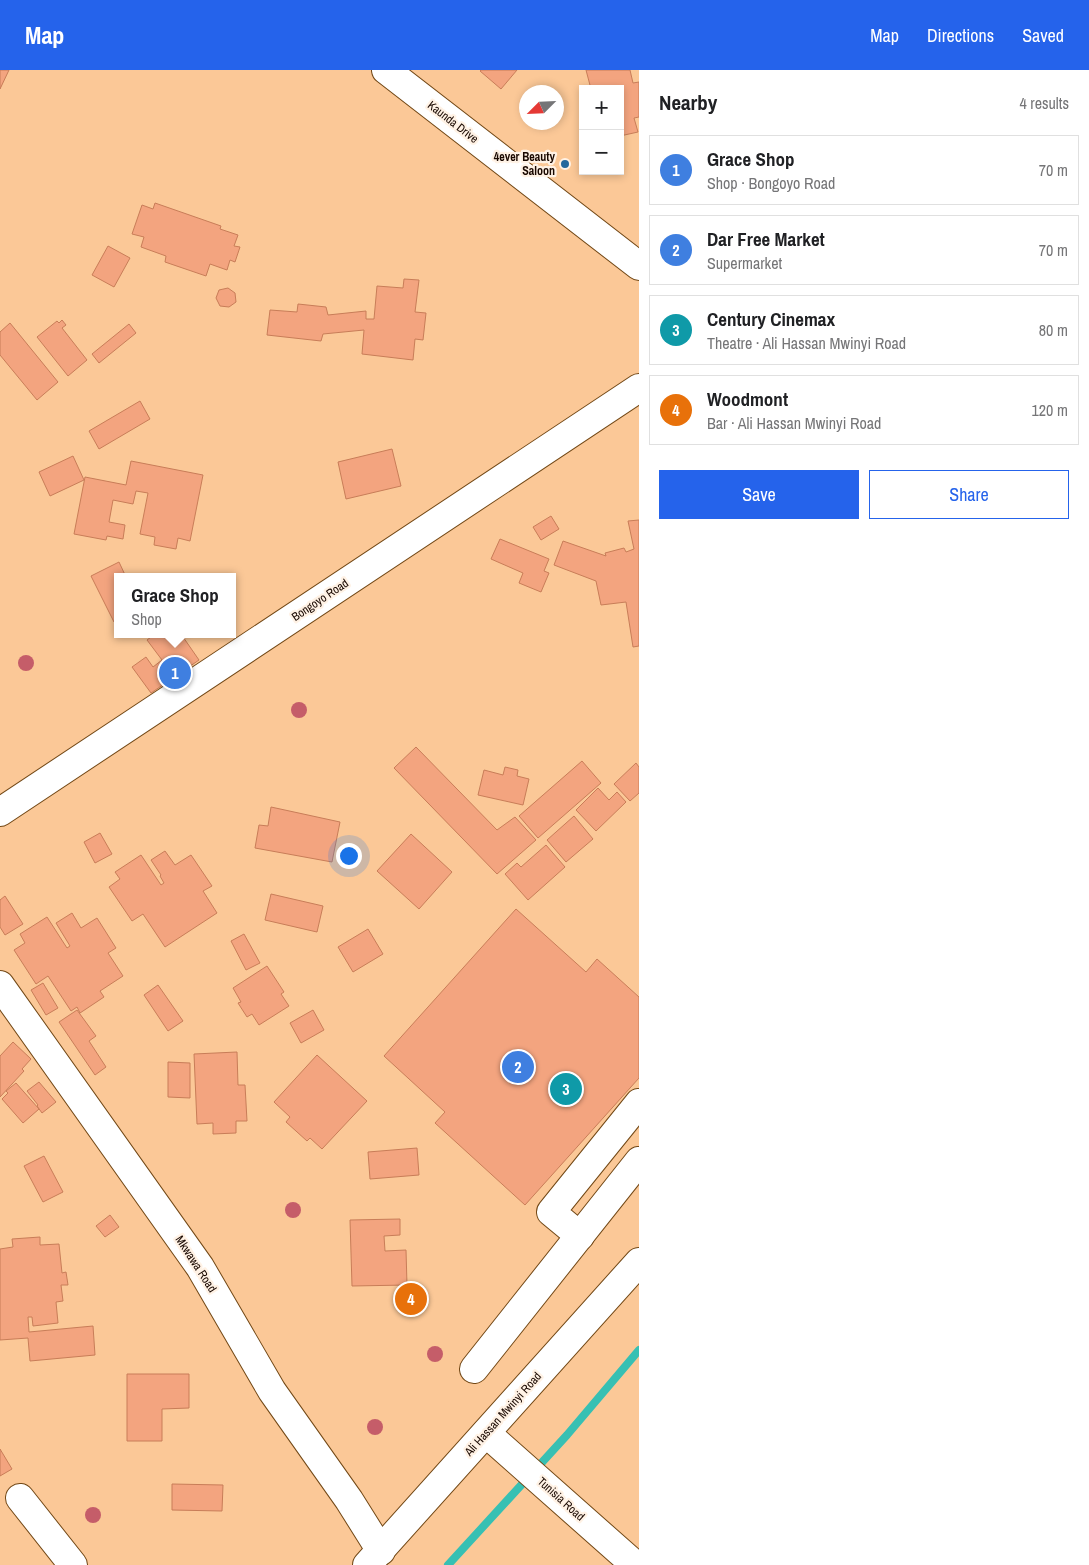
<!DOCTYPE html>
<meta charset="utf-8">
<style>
body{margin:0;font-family:"Archivo Narrow",sans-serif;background:#f2f2f2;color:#202124}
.controls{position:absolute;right:15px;top:15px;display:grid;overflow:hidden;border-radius:0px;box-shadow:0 2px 8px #0003}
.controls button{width:45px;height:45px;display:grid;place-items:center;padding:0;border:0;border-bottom:1px solid #e0e0e0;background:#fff;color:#202124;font:25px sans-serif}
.compass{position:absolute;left:519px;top:15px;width:45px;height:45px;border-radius:50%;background:#fff;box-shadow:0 2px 8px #0003;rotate:246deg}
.you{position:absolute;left:348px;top:785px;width:18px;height:18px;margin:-12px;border:4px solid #fff;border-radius:50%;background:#1a73e8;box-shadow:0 0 0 8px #1a73e833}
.badge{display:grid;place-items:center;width:32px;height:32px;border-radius:50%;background:#2563eb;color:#fff;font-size:16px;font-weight:700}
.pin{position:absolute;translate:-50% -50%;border:2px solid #fff;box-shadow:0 1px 5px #0006}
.popup{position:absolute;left:114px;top:503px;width:122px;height:65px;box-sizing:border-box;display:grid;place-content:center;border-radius:0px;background:#fff;filter:drop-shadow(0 1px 4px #0005);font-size:16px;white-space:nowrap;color:#757577}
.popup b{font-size:19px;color:#202124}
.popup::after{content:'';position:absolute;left:50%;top:100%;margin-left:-10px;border:10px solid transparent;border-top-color:#fff}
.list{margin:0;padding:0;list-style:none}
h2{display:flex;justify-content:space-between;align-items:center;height:65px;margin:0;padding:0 20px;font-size:21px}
h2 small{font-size:16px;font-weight:400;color:#757577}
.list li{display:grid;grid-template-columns:32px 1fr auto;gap:15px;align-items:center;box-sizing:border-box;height:70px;margin:0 10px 10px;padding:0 10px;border:1px solid #e0e0e0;border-radius:0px}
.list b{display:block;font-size:19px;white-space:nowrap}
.list p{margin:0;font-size:16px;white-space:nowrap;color:#757577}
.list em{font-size:16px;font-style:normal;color:#757577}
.actions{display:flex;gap:10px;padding:15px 20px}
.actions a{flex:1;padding:11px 0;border:1px solid #2563eb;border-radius:0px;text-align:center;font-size:18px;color:#2563eb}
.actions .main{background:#2563eb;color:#fff}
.map{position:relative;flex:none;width:639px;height:1495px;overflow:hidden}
header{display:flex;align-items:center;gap:30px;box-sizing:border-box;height:70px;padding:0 25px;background:#2563eb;color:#fff}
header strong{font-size:24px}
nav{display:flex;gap:28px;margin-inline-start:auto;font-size:18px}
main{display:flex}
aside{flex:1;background:#fff}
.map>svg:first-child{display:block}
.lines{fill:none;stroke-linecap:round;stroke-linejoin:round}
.stream{stroke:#37c0b3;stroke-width:8}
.building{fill:#f3a47f;stroke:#c87d58}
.minor-casing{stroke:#724816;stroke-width:30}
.highway-casing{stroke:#724816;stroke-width:30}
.minor{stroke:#fff;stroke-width:28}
.highway{stroke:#fff;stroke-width:28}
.tree{fill:#c55d69}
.poi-dot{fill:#24689d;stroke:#fff2e5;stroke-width:2}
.labels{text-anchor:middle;stroke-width:4.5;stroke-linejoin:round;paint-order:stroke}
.street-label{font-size:12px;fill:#190800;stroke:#fff2e5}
.poi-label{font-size:12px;font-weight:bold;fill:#190800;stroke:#fff2e5;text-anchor:end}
</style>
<header>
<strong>Map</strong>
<nav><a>Map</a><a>Directions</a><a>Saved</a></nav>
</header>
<main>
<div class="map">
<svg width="639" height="1495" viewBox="0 0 639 1495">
<rect width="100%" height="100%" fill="#fbc897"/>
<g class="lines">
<!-- stream -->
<polyline class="stream" points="448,1495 567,1365 639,1280"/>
</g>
<!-- building -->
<g class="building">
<polygon points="0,0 9,0 0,19"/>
<polygon points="481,0 517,0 501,19 480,1"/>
<polygon points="586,0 630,0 633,13 639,12 639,47 634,48 638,62 620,66 620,19 591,19"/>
<polygon points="155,133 221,156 220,159 238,165 234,176 240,177 235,192 230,190 227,200 210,194 206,206 165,192 166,186 141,177 144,167 132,164 142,135 153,139"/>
<polygon points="108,176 130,188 114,217 92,205"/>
<polygon points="404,209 419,210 415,242 426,243 423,270 415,269 413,290 362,284 364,260 323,264 321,271 267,265 270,240 297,242 298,234 326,237 328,245 366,241 366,249 374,249 377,216 403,218"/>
<polygon points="228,218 235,223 236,232 229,237 220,236 216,228 219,220"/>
<polygon points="62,250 66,255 62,258 87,290 68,306 37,267 57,251 59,253"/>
<polygon points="10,253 58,312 37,330 0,285 0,262"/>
<polygon points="129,254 136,263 99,293 92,284"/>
<polygon points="140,331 150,349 99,379 89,361"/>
<polygon points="392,379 401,416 346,429 338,392"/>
<polygon points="73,386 84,410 50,426 39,402"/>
<polygon points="131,391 203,405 190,471 178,468 176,479 154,475 155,467 140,464 148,423 136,421 133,434 113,430 109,452 125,455 123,469 107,466 106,470 74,464 85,407 126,415"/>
<polygon points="551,446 559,459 541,470 533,457"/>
<polygon points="639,450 639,576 633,577 626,532 601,535 596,511 554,495 563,471 606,486 605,483 624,478 626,482 634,479 628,451"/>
<polygon points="500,469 549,489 544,501 549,503 541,522 519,513 523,503 491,489"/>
<polygon points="119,492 126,507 118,507 118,551 114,552 91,506"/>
<polygon points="155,564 181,564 199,590 151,623 132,597 146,587 153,597 162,590 147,570"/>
<polygon points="416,677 497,760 515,747 536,770 497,804 394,698"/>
<polygon points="582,691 601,713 538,768 519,746"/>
<polygon points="636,693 639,697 639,723 630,731 614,714"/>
<polygon points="505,697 518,700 517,706 529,709 523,735 478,725 484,700 503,705"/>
<polygon points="598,718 609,730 617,722 626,732 596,761 576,740"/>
<polygon points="271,737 340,752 332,792 255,778 259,755 268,756"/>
<polygon points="574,746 593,769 566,792 547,770"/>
<polygon points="100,763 112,784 95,793 84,772"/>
<polygon points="411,764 452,802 419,839 377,801"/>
<polygon points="546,775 565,797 528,830 505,804 517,793 521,797"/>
<polygon points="165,781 175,795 191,785 212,816 203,821 217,843 165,877 143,844 132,851 109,817 120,809 115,802 141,785 161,815 164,813 160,806 161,805 151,790"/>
<polygon points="271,824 323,836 317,862 265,850"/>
<polygon points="5,826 23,854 5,865 0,857 0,830"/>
<polygon points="516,839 586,902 597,889 639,927 639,1008 525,1135 435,1053 445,1042 384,986"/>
<polygon points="72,843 81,858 97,848 116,878 108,883 123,906 100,921 104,927 80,943 77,937 71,941 48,906 36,914 14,880 25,873 20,864 47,847 67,878 70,876 56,853"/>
<polygon points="368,859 383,884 353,902 338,877"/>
<polygon points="244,864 260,893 246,900 231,871"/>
<polygon points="267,896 284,922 281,924 289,936 259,955 252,944 247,947 238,933 241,932 233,918"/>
<polygon points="43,913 58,938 46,945 31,920"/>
<polygon points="158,915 183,951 168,961 144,925"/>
<polygon points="77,940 96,966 89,971 106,997 95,1005 59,952"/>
<polygon points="313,940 324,960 301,973 290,953"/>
<polygon points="13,972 31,989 22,999 24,1001 0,1027 0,986"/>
<polygon points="237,982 238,1015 245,1015 247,1051 236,1051 236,1063 213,1064 213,1053 197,1054 194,984"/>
<polygon points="317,985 367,1031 322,1079 310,1068 307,1071 286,1052 290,1047 274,1032"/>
<polygon points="168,992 190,993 190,1028 168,1027"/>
<polygon points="39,1012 56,1032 42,1043 37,1036 38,1035 27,1021"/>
<polygon points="16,1013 39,1039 23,1053 2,1029 8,1023 6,1021"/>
<polygon points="417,1078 419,1105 370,1109 368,1082"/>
<polygon points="44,1086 63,1122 43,1132 24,1096"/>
<polygon points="110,1145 119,1157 105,1167 96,1156"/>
<polygon points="400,1149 400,1165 384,1166 385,1181 406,1180 407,1215 352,1216 350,1150"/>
<polygon points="40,1167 40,1175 59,1174 62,1203 66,1202 68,1215 61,1215 63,1231 56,1232 58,1253 33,1256 32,1247 28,1247 29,1262 93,1256 95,1285 30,1291 28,1268 0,1270 0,1179 13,1177 12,1169"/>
<polygon points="127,1304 189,1304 189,1338 162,1339 162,1371 127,1371"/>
<polygon points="0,1379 12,1399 0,1406"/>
<polygon points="172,1414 223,1415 222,1441 172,1440"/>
</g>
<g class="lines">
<!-- minor casing -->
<g class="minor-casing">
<g id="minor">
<polyline points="386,0 639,196"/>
<polyline points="0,742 639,318"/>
<polyline points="0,915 200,1197 272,1321 349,1430 381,1481"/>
<polyline points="580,1166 551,1142 639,1033"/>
<polyline points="474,1299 639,1091"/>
<polyline points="486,1363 635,1495"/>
<polyline points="20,1428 73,1495"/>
</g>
</g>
<!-- highway casing -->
<g class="highway-casing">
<polyline id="highway" points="367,1495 639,1192"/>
</g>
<!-- minor -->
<use href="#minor" class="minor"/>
<!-- highway -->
<use href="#highway" class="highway"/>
</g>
<!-- trees -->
<g class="tree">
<circle cx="26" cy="593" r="8"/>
<circle cx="299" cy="640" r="8"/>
<circle cx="293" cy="1140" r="8"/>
<circle cx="435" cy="1284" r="8"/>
<circle cx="375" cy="1357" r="8"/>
<circle cx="93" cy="1445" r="8"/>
</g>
<!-- markers -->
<circle class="poi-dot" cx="565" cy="94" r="5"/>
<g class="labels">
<!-- street labels -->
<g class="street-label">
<text transform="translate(453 52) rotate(38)" y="4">Kaunda Drive</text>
<text transform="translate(320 530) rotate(-34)" y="4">Bongoyo Road</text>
<text transform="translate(196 1194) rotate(57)" y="4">Mkwawa Road</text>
<text transform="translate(503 1344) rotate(-48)" y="4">Ali Hassan Mwinyi Road</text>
<text transform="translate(561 1429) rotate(42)" y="4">Tunisia Road</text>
</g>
<!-- poi labels -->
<g class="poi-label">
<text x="555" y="91">4ever Beauty<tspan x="555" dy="14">Saloon</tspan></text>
</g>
</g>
</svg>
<div class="controls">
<button>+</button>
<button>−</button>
</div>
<svg class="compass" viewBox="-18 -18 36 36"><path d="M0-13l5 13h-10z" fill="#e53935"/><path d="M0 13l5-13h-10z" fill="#757577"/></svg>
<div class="you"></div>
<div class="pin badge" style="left:175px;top:603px;background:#3f7fe0">1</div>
<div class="popup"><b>Grace Shop</b>Shop</div>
<div class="pin badge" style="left:518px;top:997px;background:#3f7fe0">2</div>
<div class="pin badge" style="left:566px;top:1019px;background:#0f9aa8">3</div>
<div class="pin badge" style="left:411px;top:1229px;background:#e8710a">4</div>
</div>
<aside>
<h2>Nearby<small>4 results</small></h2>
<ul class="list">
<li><span class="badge" style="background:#3f7fe0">1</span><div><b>Grace Shop</b><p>Shop · Bongoyo Road</p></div><em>70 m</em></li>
<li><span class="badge" style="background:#3f7fe0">2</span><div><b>Dar Free Market</b><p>Supermarket</p></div><em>70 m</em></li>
<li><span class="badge" style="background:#0f9aa8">3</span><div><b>Century Cinemax</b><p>Theatre · Ali Hassan Mwinyi Road</p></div><em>80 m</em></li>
<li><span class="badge" style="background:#e8710a">4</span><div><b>Woodmont</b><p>Bar · Ali Hassan Mwinyi Road</p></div><em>120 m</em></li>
</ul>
<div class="actions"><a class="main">Save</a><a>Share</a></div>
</aside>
</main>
